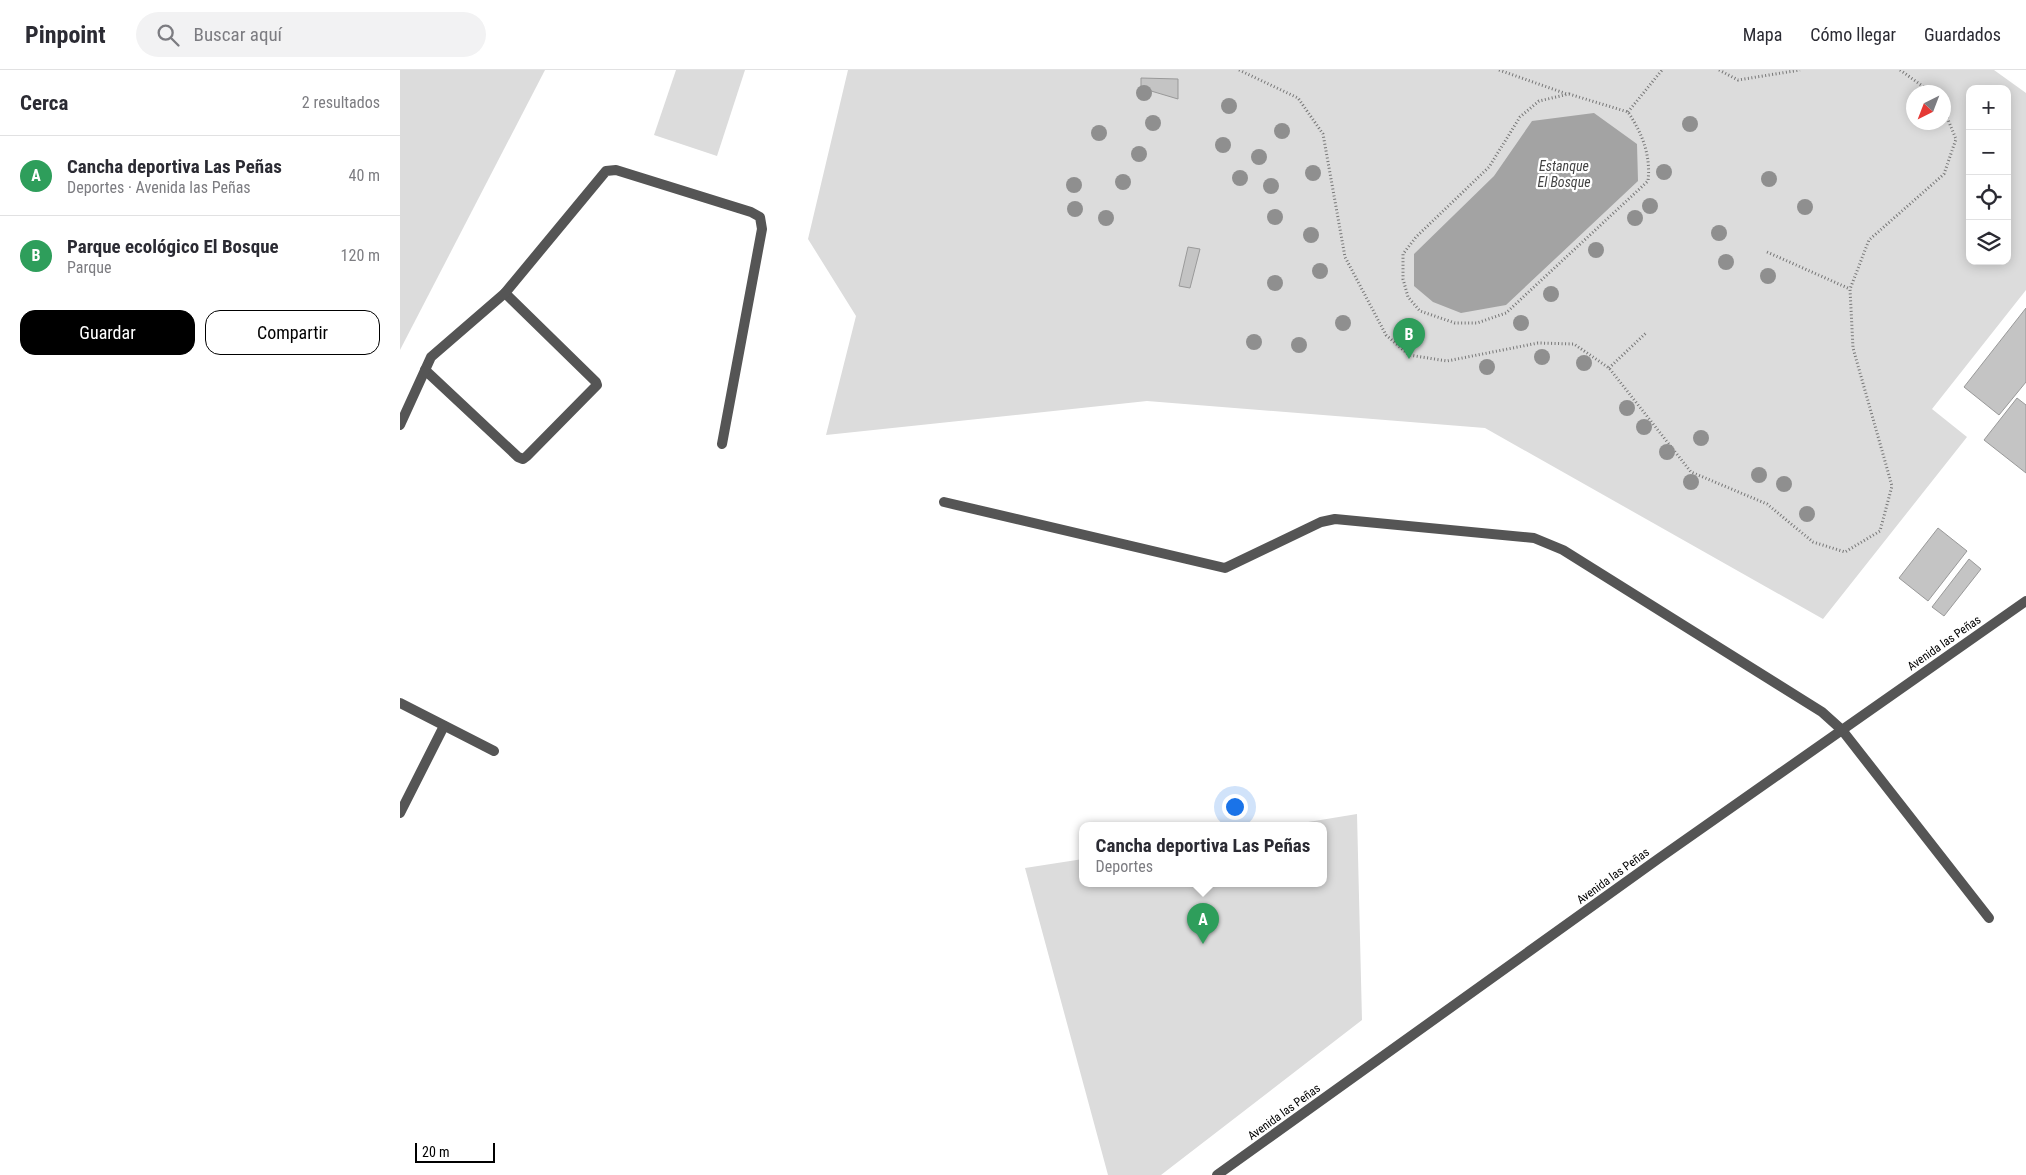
<!DOCTYPE html>
<html lang="es">
<meta charset="utf-8">
<style>
body{margin:0;font-family:"Roboto Condensed",sans-serif;background:#f2f2f3;color:#2b2b33}
.controls{position:absolute;right:15px;top:15px;display:grid;overflow:hidden;border-radius:10px;box-shadow:0 2px 12px #0003}
.controls button{width:45px;height:45px;display:grid;place-items:center;padding:0;border:0;border-bottom:1px solid #e1e1e2;background:#fff;color:#2b2b33;font:25px sans-serif}
.compass{position:absolute;left:1506px;top:15px;width:45px;height:45px;border-radius:50%;background:#fff;box-shadow:0 2px 12px #0003;rotate:222deg}
.scale{position:absolute;left:15px;bottom:12px;width:80px;box-sizing:border-box;padding-left:5px;border:2px solid #000;border-top:0;font-size:14px;line-height:18px;white-space:nowrap;color:#000;-webkit-text-stroke:4px #fff;paint-order:stroke}
.you{position:absolute;left:834px;top:736px;width:18px;height:18px;margin:-12px;border:4px solid #fff;border-radius:50%;background:#1a73e8;box-shadow:0 0 0 8px #1a73e833}
.badge{display:grid;place-items:center;width:32px;height:32px;border-radius:50%;background:#000;color:#fff;font-size:16px;font-weight:700}
.pin{position:absolute;translate:-50% -41px;filter:drop-shadow(0 1px 2px #0008)}
.pin::after{content:'';position:absolute;top:26px;width:18px;height:15px;background:inherit;clip-path:polygon(0 0,100% 0,50% 100%)}
.popup{position:absolute;left:679px;top:752px;width:248px;height:65px;box-sizing:border-box;display:grid;place-content:center;border-radius:10px;background:#fff;filter:drop-shadow(0 1px 4px #0005);font-size:16px;white-space:nowrap;color:#7c7c81}
.popup b{font-size:19px;color:#2b2b33}
.popup::after{content:'';position:absolute;left:50%;top:100%;margin-left:-10px;border:10px solid transparent;border-top-color:#fff}
.list{margin:0;padding:0;list-style:none}
h2{display:flex;justify-content:space-between;align-items:center;height:65px;margin:0;padding:0 20px;font-size:21px}
h2 small{font-size:16px;font-weight:400;color:#7c7c81}
.list li{display:grid;grid-template-columns:32px 1fr auto;gap:15px;align-items:center;box-sizing:border-box;height:80px;padding:0 20px;border-top:1px solid #e1e1e2}
.list b{display:block;font-size:19px;white-space:nowrap}
.list p{margin:0;font-size:16px;white-space:nowrap;color:#7c7c81}
.list em{font-size:16px;font-style:normal;color:#7c7c81}
.actions{display:flex;gap:10px;padding:15px 20px}
.actions a{flex:1;padding:11px 0;border:1px solid #000;border-radius:15px;text-align:center;font-size:18px;color:#000}
.actions .main{background:#000;color:#fff}
.icon{flex:none;width:28px;height:28px;fill:none;stroke:currentColor;stroke-width:2;stroke-linecap:round;stroke-linejoin:round}
.map{position:relative;flex:none;width:1626px;height:1105px;overflow:hidden}
header{display:flex;align-items:center;gap:30px;box-sizing:border-box;height:70px;padding:0 25px;background:#fff;border-bottom:1px solid #e1e1e2}
header strong{font-size:24px}
nav{display:flex;gap:28px;margin-inline-start:auto;font-size:18px}
.search{width:350px;height:45px;background:#f2f2f3;display:flex;align-items:center;gap:12px;box-sizing:border-box;padding:0 18px;border-radius:28px;color:#7c7c81;font-size:19px}
main{display:flex}
aside{flex:1;background:#fff}
.map>svg:first-child{display:block}
.green{fill:#dcdcdc;fill-rule:evenodd}
.water{fill:#a3a3a3}
.building{fill:#c4c4c4;stroke:#999}
.lines{fill:none;stroke-linecap:round;stroke-linejoin:round}
.path{stroke:#777;stroke-width:3;stroke-dasharray:1 2.5;stroke-linecap:butt}
.service{stroke:#555;stroke-width:10}
.minor{stroke:#555;stroke-width:10}
.tertiary{stroke:#555;stroke-width:10}
.tree{fill:#8f8f8f}
.labels{text-anchor:middle;stroke-width:4.5;stroke-linejoin:round;paint-order:stroke}
.street-label{font-size:12px;fill:#000;stroke:#fff}
.water-label{font-size:14px;font-style:italic;fill:#444;stroke:#fff}
</style>
<header>
<strong>Pinpoint</strong>
<div class="search"><svg class="icon" aria-label="search" viewBox="0 0 24 24"><circle cx="10" cy="10" r="6"/><path d="M15 15l6 6"/></svg>Buscar aquí</div>
<nav><a>Mapa</a><a>Cómo llegar</a><a>Guardados</a></nav>
</header>
<main>
<aside>
<h2>Cerca<small>2 resultados</small></h2>
<ul class="list">
<li><span class="badge" style="background:#2e9e5b">A</span><div><b>Cancha deportiva Las Peñas</b><p>Deportes · Avenida las Peñas</p></div><em>40 m</em></li>
<li><span class="badge" style="background:#2e9e5b">B</span><div><b>Parque ecológico El Bosque</b><p>Parque</p></div><em>120 m</em></li>
</ul>
<div class="actions"><a class="main">Guardar</a><a>Compartir</a></div>
</aside>
<div class="map">
<svg width="1626" height="1105" viewBox="0 0 1626 1105">
<rect width="100%" height="100%" fill="#fff"/>
<!-- green -->
<g class="green">
<polygon points="0,0 145,0 0,280"/>
<polygon points="276,0 345,0 317,86 254,65"/>
<path d="M448,0h1146l32,23v197l-94,119 35,28 -144,182 -338,-191 -338,-27 -321,34 30,-119 -48,-77zM1570,19h37v172h-37zM1514,22h30v30h-30z"/>
<polygon points="957,744 962,950 761,1105 708,1105 625,798 683,789 683,813 923,813 923,755 890,755"/>
</g>
<!-- water -->
<polygon class="water" points="1194,43 1237,74 1238,111 1106,235 1061,243 1033,232 1014,216 1014,184 1094,106 1132,51"/>
<!-- building -->
<g class="building">
<polygon points="741,8 778,9 778,29 741,18"/>
<polygon points="788,177 800,179 790,218 779,216"/>
<polygon points="1626,238 1626,312 1599,345 1564,317"/>
<polygon points="1617,328 1626,335 1626,403 1584,370"/>
<polygon points="1538,458 1567,481 1528,531 1499,508"/>
<polygon points="1569,489 1581,499 1544,546 1532,537"/>
</g>
<g class="lines">
<!-- path -->
<g class="path">
<polyline points="839,0 898,28 923,64 945,187 986,265 1009,285 1047,291 1138,273 1174,274 1209,298 1291,402 1367,434 1413,472 1445,482 1480,461 1492,416 1453,278 1450,219 1469,170 1544,104 1556,69 1544,40"/>
<polyline points="1099,0 1167,24"/>
<polyline points="1319,0 1338,10 1400,0"/>
<polyline points="1500,0 1531,22"/>
<path d="M1169,24l59,18c14,21 23,43 20,69l-142,132 -29,10h-22l-35,-12 -12,-14 -5,-18v-25l13,-17 73,-70 31,-50 19,-16z"/>
<polyline points="1228,42 1262,0"/>
<polyline points="1367,182 1450,219"/>
<polyline points="1209,298 1247,262"/>
</g>
<!-- service -->
<polyline class="service" points="544,432 825,498 921,452 935,449 1134,468 1163,480 1422,642 1442,660 1589,848"/>
<!-- minor -->
<g class="minor">
<polyline points="25,300 118,387 123,389 127,386 197,315 196,312 105,223"/>
<polyline points="0,355 31,287 105,223 206,101 216,100 351,142 360,147 362,159 322,374"/>
<polyline points="0,633 94,681"/>
<polyline points="0,743 44,656"/>
</g>
<!-- tertiary -->
<polyline class="tertiary" points="817,1105 1258,789 1626,531"/>
</g>
<!-- trees -->
<g class="tree">
<circle cx="744" cy="23" r="8"/>
<circle cx="829" cy="36" r="8"/>
<circle cx="753" cy="53" r="8"/>
<circle cx="1290" cy="54" r="8"/>
<circle cx="882" cy="61" r="8"/>
<circle cx="699" cy="63" r="8"/>
<circle cx="823" cy="75" r="8"/>
<circle cx="739" cy="84" r="8"/>
<circle cx="859" cy="87" r="8"/>
<circle cx="1264" cy="102" r="8"/>
<circle cx="913" cy="103" r="8"/>
<circle cx="840" cy="108" r="8"/>
<circle cx="1369" cy="109" r="8"/>
<circle cx="723" cy="112" r="8"/>
<circle cx="674" cy="115" r="8"/>
<circle cx="871" cy="116" r="8"/>
<circle cx="1250" cy="136" r="8"/>
<circle cx="1405" cy="137" r="8"/>
<circle cx="675" cy="139" r="8"/>
<circle cx="875" cy="147" r="8"/>
<circle cx="706" cy="148" r="8"/>
<circle cx="1235" cy="148" r="8"/>
<circle cx="1319" cy="163" r="8"/>
<circle cx="911" cy="165" r="8"/>
<circle cx="1196" cy="180" r="8"/>
<circle cx="1326" cy="192" r="8"/>
<circle cx="920" cy="201" r="8"/>
<circle cx="1368" cy="206" r="8"/>
<circle cx="875" cy="213" r="8"/>
<circle cx="1151" cy="224" r="8"/>
<circle cx="943" cy="253" r="8"/>
<circle cx="1121" cy="253" r="8"/>
<circle cx="854" cy="272" r="8"/>
<circle cx="899" cy="275" r="8"/>
<circle cx="1142" cy="287" r="8"/>
<circle cx="1184" cy="293" r="8"/>
<circle cx="1087" cy="297" r="8"/>
<circle cx="1227" cy="338" r="8"/>
<circle cx="1244" cy="357" r="8"/>
<circle cx="1301" cy="368" r="8"/>
<circle cx="1267" cy="382" r="8"/>
<circle cx="1359" cy="405" r="8"/>
<circle cx="1291" cy="412" r="8"/>
<circle cx="1384" cy="414" r="8"/>
<circle cx="1407" cy="444" r="8"/>
</g>
<g class="labels">
<!-- street labels -->
<g class="street-label">
<text transform="translate(1544 573) rotate(-35)" y="4">Avenida las Peñas</text>
<text transform="translate(1213 806) rotate(-36)" y="4">Avenida las Peñas</text>
<text transform="translate(884 1042) rotate(-36)" y="4">Avenida las Peñas</text>
</g>
<!-- water labels -->
<g class="water-label">
<text x="1164" y="101">Estanque<tspan x="1164" dy="16">El Bosque</tspan></text>
</g>
</g>
</svg>
<div class="controls">
<button>+</button>
<button>−</button>
<button><svg class="icon" aria-label="locate" viewBox="0 0 24 24"><circle cx="12" cy="12" r="6"/><path d="M12 2v4M12 18v4M2 12h4M18 12h4"/></svg></button>
<button><svg class="icon" aria-label="layers" viewBox="0 0 24 24"><path d="M12 4l9 5-9 5-9-5zM3 14l9 5 9-5"/></svg></button>
</div>
<svg class="compass" viewBox="-18 -18 36 36"><path d="M0-13l5 13h-10z" fill="#e53935"/><path d="M0 13l5-13h-10z" fill="#7c7c81"/></svg>
<div class="scale">20 m</div>
<div class="you"></div>
<div class="pin badge" style="left:803px;top:874px;background:#2e9e5b">A</div>
<div class="popup"><b>Cancha deportiva Las Peñas</b>Deportes</div>
<div class="pin badge" style="left:1009px;top:289px;background:#2e9e5b">B</div>
</div>
</main>
